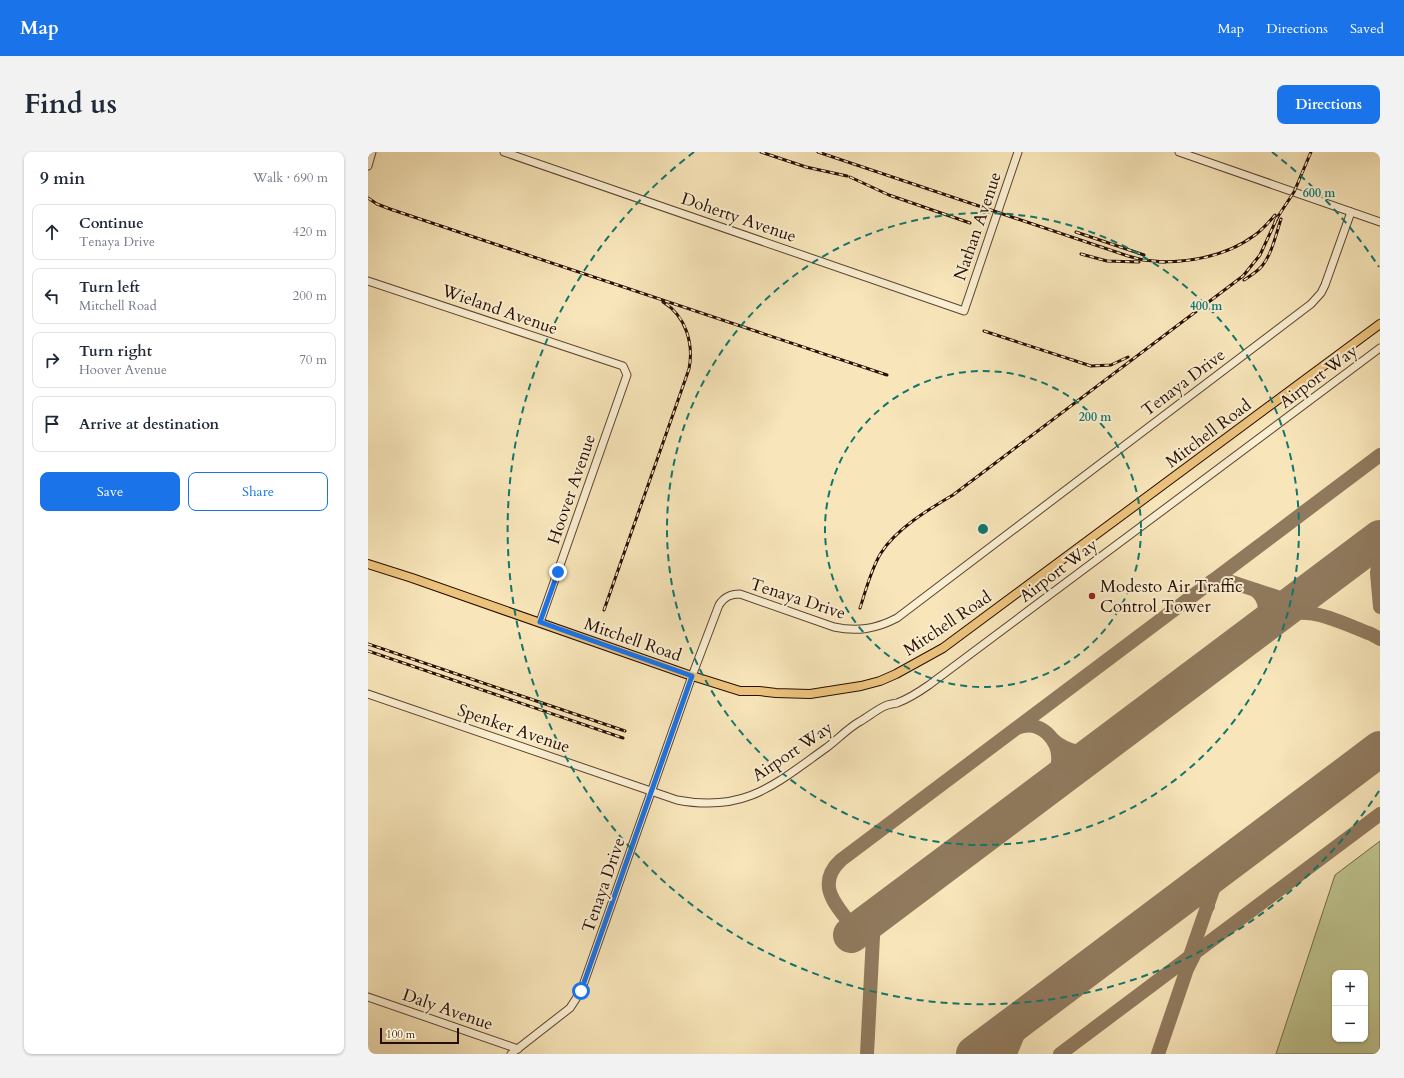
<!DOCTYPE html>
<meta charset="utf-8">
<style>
body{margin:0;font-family:Cardo,serif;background:#f2f2f3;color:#1f2937}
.controls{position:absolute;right:12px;bottom:12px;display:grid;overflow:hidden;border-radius:8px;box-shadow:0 1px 3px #0004}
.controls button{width:36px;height:36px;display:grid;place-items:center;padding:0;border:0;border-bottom:1px solid #e0e1e3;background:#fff;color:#1f2937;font:20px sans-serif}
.scale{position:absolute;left:12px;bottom:10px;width:79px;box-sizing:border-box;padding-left:4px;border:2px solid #280d01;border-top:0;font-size:11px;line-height:14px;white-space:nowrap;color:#280d01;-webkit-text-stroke:3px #faefd2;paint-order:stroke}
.stop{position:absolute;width:12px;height:12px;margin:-9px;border:3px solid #1a73e8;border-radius:50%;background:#fff}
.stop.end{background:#1a73e8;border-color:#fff;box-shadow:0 1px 4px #0008}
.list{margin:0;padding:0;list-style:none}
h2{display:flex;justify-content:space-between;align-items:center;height:52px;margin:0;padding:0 16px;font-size:17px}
h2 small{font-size:13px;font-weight:400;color:#747a83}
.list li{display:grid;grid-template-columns:26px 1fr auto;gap:12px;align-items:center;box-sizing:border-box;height:56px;margin:0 8px 8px;padding:0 8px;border:1px solid #e0e1e3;border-radius:8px}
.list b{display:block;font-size:15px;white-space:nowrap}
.list p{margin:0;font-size:13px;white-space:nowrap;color:#747a83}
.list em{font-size:13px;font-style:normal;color:#747a83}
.actions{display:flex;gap:8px;padding:12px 16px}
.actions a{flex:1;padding:9px 0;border:1px solid #1a73e8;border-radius:8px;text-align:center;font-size:14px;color:#1a73e8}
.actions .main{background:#1a73e8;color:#fff}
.icon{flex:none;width:22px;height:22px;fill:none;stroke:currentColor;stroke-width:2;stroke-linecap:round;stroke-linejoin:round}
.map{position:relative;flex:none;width:1012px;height:902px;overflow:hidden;border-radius:8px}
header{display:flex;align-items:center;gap:24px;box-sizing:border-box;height:56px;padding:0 20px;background:#1a73e8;color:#fff}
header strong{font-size:19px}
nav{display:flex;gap:22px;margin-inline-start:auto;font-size:14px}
.intro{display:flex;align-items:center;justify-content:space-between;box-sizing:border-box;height:96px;padding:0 24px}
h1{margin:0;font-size:28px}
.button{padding:10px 18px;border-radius:8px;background:#1a73e8;color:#fff;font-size:14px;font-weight:700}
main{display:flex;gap:24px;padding:0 24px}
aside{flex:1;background:#fff;border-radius:8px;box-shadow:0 1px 3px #0004}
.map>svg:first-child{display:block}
.green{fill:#bec48f;stroke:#736848;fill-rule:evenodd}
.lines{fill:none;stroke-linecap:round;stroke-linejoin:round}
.taxiway{stroke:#907a5e;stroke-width:14}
.runway{stroke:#907a5e;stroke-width:36}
.minor-casing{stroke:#5c432f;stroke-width:9}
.major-casing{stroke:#280d01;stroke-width:10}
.minor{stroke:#faefd2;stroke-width:7}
.major{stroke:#ecc37d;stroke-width:8}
.rail-casing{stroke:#280d01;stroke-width:3}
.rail{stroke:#faefd2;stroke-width:1.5;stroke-dasharray:4.5;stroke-linecap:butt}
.route{stroke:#1a73e8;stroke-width:5}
.ring{fill:none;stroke:#0f766e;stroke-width:2;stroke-dasharray:7 5}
.poi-dot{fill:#8f2418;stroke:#faefd2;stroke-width:1.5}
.labels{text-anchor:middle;stroke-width:4;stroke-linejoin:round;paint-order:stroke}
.street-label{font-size:17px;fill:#280d01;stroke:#faefd2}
.poi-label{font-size:17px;fill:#280d01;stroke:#faefd2;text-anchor:start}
.centre{fill:#0f766e;stroke:#faefd2;stroke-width:2}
.ring-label{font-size:12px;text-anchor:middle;font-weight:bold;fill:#0f766e;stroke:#faefd2;stroke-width:4;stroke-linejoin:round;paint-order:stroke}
</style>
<header>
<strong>Map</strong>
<nav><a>Map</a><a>Directions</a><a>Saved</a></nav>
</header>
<div class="intro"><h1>Find us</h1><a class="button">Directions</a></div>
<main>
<aside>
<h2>9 min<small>Walk · 690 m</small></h2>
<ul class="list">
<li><svg class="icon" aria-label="ahead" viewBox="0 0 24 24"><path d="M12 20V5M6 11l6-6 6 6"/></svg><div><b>Continue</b><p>Tenaya Drive</p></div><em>420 m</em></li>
<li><svg class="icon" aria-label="left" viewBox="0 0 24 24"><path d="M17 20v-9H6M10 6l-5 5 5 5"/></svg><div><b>Turn left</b><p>Mitchell Road</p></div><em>200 m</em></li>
<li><svg class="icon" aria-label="right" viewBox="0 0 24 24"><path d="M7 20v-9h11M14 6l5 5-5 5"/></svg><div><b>Turn right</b><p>Hoover Avenue</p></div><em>70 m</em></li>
<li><svg class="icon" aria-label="arrive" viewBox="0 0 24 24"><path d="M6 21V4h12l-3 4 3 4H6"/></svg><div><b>Arrive at destination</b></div></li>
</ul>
<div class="actions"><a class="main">Save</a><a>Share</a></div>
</aside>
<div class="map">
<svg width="1012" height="902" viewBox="0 0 1012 902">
<rect width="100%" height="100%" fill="#f8e6ba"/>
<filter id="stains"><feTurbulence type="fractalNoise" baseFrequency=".005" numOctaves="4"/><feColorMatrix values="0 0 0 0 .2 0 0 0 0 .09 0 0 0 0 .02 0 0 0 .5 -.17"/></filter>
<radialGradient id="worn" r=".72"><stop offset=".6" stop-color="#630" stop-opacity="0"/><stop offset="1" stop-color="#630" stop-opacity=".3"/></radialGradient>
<!-- green -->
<path class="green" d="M1012,689v213h-104l59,-179zM967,821h30v66h-30z"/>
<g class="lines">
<!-- taxiway -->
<g class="taxiway">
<polyline points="1012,401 1009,421 1012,455"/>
<path d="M844,429l13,-1 52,17c13,3 22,0 33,-7"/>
<path d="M887,438c13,9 13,29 2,40"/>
<path d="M902,468c37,-18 66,1 101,14l9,5"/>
<path d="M649,576c22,-10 44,12 41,34 -1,10 -5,18 -11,26"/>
<path d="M684,587c14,12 33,18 49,8"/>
<path d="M819,742c11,-6 21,-1 21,12"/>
<path d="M488,779c-17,-23 -43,-45 -15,-71l539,-405"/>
<polyline points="822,804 849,726 852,719 860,711"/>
<polyline points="499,902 506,765"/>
<polyline points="642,902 656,868 664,858"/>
<polyline points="692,902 1012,662"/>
<polyline points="790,902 819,817 826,803"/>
</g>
<!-- runway -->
<g class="runway">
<polyline points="483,783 1012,386"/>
<polyline points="606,902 1012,597"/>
</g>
<!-- minor casing -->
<g class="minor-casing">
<g id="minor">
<polyline points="136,0 596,159 650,0"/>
<polyline points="811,0 1012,70"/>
<polyline points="0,14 4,0"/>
<polyline points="0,129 255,214 259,223 172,470"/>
<path d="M0,542l309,106c68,13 97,-15 149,-52 11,-8 21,-19 33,-26 9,-5 17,-12 26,-16 4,-2 8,-2 12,-3 11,-4 22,-11 32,-18l451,-337"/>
<polyline points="0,845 150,897"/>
<path d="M143,902l59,-46 11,-17 111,-315 27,-71c5,-8 11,-11 21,-11l94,33c23,5 42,2 63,-9l414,-314 10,-11 4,-8 26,-73"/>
</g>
</g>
<!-- major casing -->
<g class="major-casing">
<polyline id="major" points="0,412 44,426 318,522 372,539 391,539 408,541 442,542 493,534 512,529 528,522 575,496 1012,172"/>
</g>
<!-- minor -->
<use href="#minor" class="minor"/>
<!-- major -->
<use href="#major" class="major"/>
<!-- rail casing -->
<g class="rail-casing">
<g id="rail">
<polyline points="393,0 438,15 479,24"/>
<polyline points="450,0 760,104 775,108 797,110"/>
<polyline points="482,25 521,43 602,71"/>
<polyline points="0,46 9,52 22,57 519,223"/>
<polyline points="907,69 926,40 943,0"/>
<polyline points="708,80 776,103"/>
<polyline points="713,102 739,109 771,110"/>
<path d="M791,110c34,0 68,-6 96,-27 8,-6 14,-13 20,-20"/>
<path d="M876,128c6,-4 13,-8 18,-14 10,-12 14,-32 19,-47"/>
<polyline points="616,179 723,214 743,213 760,205"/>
<path d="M492,456c6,-18 11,-39 21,-55 15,-24 48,-44 72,-58l290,-219 17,-21 18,-39"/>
<path d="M236,458l85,-241c5,-25 -3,-53 -26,-67"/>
<polyline points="0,492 257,579"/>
<polyline points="0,499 255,586"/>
</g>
</g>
<!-- rail -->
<use href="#rail" class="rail"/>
</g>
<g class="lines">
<!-- route -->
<polyline class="route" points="190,420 172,470 324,524 213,839"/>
</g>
<!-- distance rings -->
<g class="ring">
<circle cx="615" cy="377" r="158"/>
<circle cx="615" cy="377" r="316"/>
<path d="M1011 639A475 475 0 1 1 326 0M904 0A475 475 0 0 1 1011 115"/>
</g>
<!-- markers -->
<circle class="poi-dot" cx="724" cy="444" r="4"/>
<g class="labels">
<!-- street labels -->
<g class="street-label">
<text transform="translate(371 65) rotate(19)" y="6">Doherty Avenue</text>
<text transform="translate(609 74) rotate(-71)" y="6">Nathan Avenue</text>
<text transform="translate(132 157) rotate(19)" y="6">Wieland Avenue</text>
<text transform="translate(950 224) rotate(-37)" y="6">Airport Way</text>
<text transform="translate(815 230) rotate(-37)" y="6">Tenaya Drive</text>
<text transform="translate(840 281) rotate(-37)" y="6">Mitchell Road</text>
<text transform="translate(203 337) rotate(-71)" y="6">Hoover Avenue</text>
<text transform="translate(690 418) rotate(-37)" y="6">Airport Way</text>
<text transform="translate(430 446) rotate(18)" y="6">Tenaya Drive</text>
<text transform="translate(579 471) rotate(-34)" y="6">Mitchell Road</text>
<text transform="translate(265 487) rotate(19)" y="6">Mitchell Road</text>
<text transform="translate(146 576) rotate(19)" y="6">Spenker Avenue</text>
<text transform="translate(424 599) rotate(-34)" y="6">Airport Way</text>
<text transform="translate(235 733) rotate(-71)" y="6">Tenaya Drive</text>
<text transform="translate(80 857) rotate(19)" y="6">Daly Avenue</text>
</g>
<!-- poi labels -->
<g class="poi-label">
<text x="732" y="440">Modesto Air Traffic<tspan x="732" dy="20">Control Tower</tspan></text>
</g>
</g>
<circle cx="615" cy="377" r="6" class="centre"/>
<g class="ring-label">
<text x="951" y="45">600 m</text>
<text x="838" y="158">400 m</text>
<text x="727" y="269">200 m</text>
</g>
<rect width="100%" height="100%" filter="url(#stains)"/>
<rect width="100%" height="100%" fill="url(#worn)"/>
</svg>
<div class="controls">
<button>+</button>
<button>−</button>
</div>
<div class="scale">100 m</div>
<div class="stop" style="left:213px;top:839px"></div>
<div class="stop end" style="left:190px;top:420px"></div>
</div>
</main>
